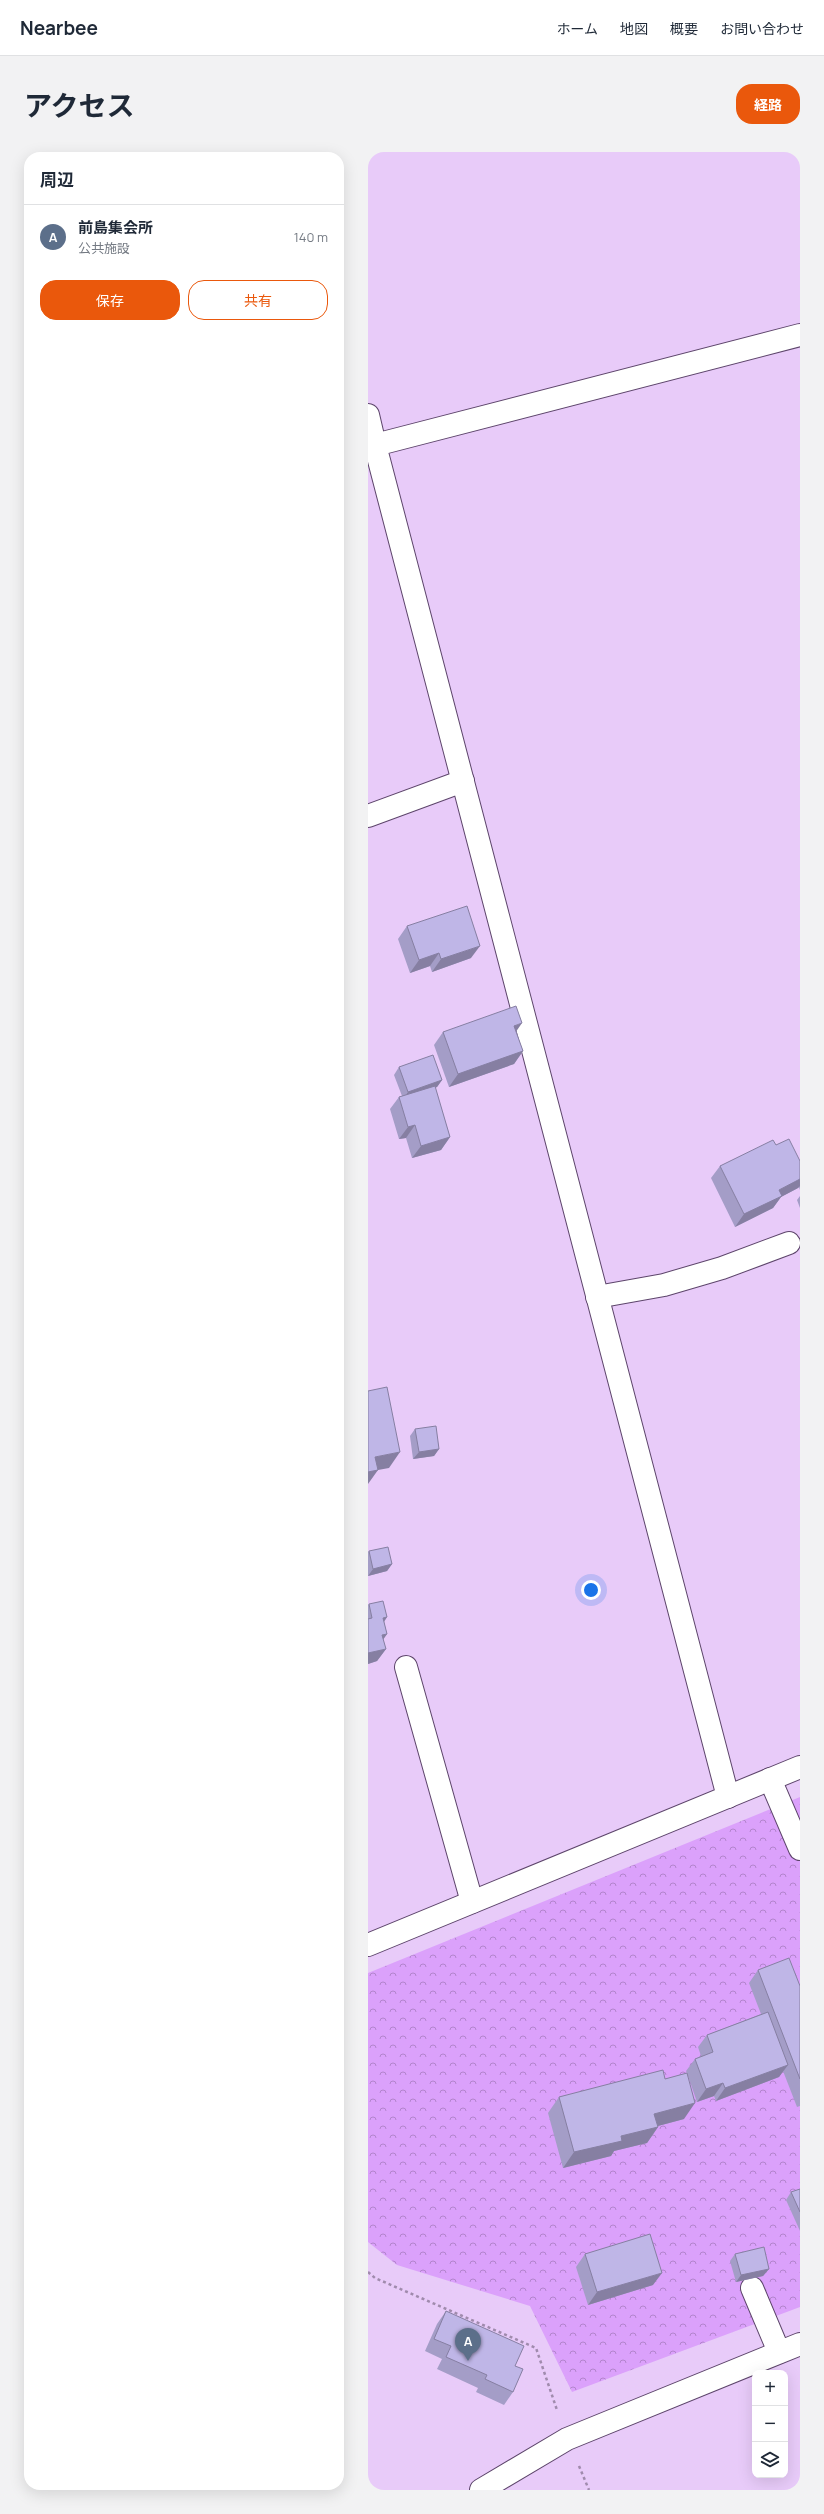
<!DOCTYPE html>
<html lang="ja">
<meta charset="utf-8">
<style>
body{margin:0;font-family:Manrope,"Noto Sans JP",sans-serif;background:#f2f2f3;color:#1f2937}
.controls{position:absolute;right:12px;bottom:12px;display:grid;overflow:hidden;border-radius:8px;box-shadow:0 4px 16px #0002}
.controls button{width:36px;height:36px;display:grid;place-items:center;padding:0;border:0;border-bottom:1px solid #e0e1e3;background:#fff;color:#1f2937;font:20px sans-serif}
.you{position:absolute;left:223px;top:1438px;width:14px;height:14px;margin:-10px;border:3px solid #fff;border-radius:50%;background:#1a73e8;box-shadow:0 0 0 6px #1a73e833}
.badge{display:grid;place-items:center;width:26px;height:26px;border-radius:50%;background:#ea580c;color:#fff;font-size:13px;font-weight:700}
.pin{position:absolute;translate:-50% -33px;filter:drop-shadow(0 1px 2px #0008)}
.pin::after{content:'';position:absolute;top:21px;width:14px;height:12px;background:inherit;clip-path:polygon(0 0,100% 0,50% 100%)}
.list{margin:0;padding:0;list-style:none}
h2{display:flex;justify-content:space-between;align-items:center;height:52px;margin:0;padding:0 16px;font-size:17px}
h2 small{font-size:13px;font-weight:400;color:#747a83}
.list li{display:grid;grid-template-columns:26px 1fr auto;gap:12px;align-items:center;box-sizing:border-box;height:64px;padding:0 16px;border-top:1px solid #e0e1e3}
.list b{display:block;font-size:15px;white-space:nowrap}
.list p{margin:0;font-size:13px;white-space:nowrap;color:#747a83}
.list em{font-size:13px;font-style:normal;color:#747a83}
.actions{display:flex;gap:8px;padding:12px 16px}
.actions a{flex:1;padding:9px 0;border:1px solid #ea580c;border-radius:16px;text-align:center;font-size:14px;color:#ea580c}
.actions .main{background:#ea580c;color:#fff}
.icon{flex:none;width:22px;height:22px;fill:none;stroke:currentColor;stroke-width:2;stroke-linecap:round;stroke-linejoin:round}
.map{position:relative;flex:none;width:432px;height:2338px;overflow:hidden;border-radius:16px}
header{display:flex;align-items:center;gap:24px;box-sizing:border-box;height:56px;padding:0 20px;background:#fff;border-bottom:1px solid #e0e1e3}
header strong{font-size:19px}
nav{display:flex;gap:22px;margin-inline-start:auto;font-size:14px}
.intro{display:flex;align-items:center;justify-content:space-between;box-sizing:border-box;height:96px;padding:0 24px}
h1{margin:0;font-size:28px}
.button{padding:10px 18px;border-radius:16px;background:#ea580c;color:#fff;font-size:14px;font-weight:700}
main{display:flex;gap:24px;padding:0 24px}
aside{flex:1;background:#fff;border-radius:16px;box-shadow:0 4px 16px #0002}
.map>svg:first-child{display:block}
.forest{fill:url(#forest-crowns)}
.lines{fill:none;stroke-linecap:round;stroke-linejoin:round}
.minor-casing{stroke:#5d456b;stroke-width:24}
.path{stroke:#a08bad;stroke-width:2.5;stroke-dasharray:3 3;stroke-linecap:butt}
.minor{stroke:#fff;stroke-width:22}
.wall{fill:#a49dc7}
.shaded-wall{fill:#867fa2}
.building{fill:#bfb6e7;stroke:#867fa2}
</style>
<header>
<strong>Nearbee</strong>
<nav><a>ホーム</a><a>地図</a><a>概要</a><a>お問い合わせ</a></nav>
</header>
<div class="intro"><h1>アクセス</h1><a class="button">経路</a></div>
<main>
<aside>
<h2>周辺<small></small></h2>
<ul class="list">
<li><span class="badge" style="background:#5c6f8a">A</span><div><b>前島集会所</b><p>公共施設</p></div><em>140 m</em></li>
</ul>
<div class="actions"><a class="main">保存</a><a>共有</a></div>
</aside>
<div class="map">
<svg width="432" height="2338" viewBox="0 0 432 2338">
<defs>
<pattern id="forest-crowns" width="20" height="18" patternUnits="userSpaceOnUse"><rect width="20" height="18" fill="#dba1fb"/><path d="M2 6a3 3 0 1 1 6 0M12 15a3 3 0 1 1 6 0" fill="none" stroke="#b384cd"/></pattern>
</defs>
<rect width="100%" height="100%" fill="#e8cbf9"/>
<!-- forest -->
<polygon class="forest" points="432,1645 432,2155 204,2240 162,2154 29,2113 0,2090 0,1821"/>
<g class="lines">
<!-- minor casing -->
<g class="minor-casing">
<g id="minor">
<polyline points="0,263 7,293 0,295"/>
<polyline points="0,664 95,629"/>
<polyline points="229,1145 296,1133 354,1116 421,1091"/>
<polyline points="38,1515 104,1750"/>
<polyline points="402,1627 432,1697"/>
<polyline points="360,1645 7,293 432,183"/>
<polyline points="0,1793 432,1615"/>
<polyline points="384,2136 411,2200"/>
<polyline points="113,2338 199,2287 432,2192"/>
</g>
</g>
<!-- path -->
<g class="path">
<polyline points="0,2120 7,2126 168,2196 189,2258"/>
<polyline points="211,2314 221,2338"/>
</g>
<!-- minor -->
<use href="#minor" class="minor"/>
</g>
<!-- wall -->
<g class="wall">
<polygon points="39,774 103,806 64,820 62,814 42,821 30,787"/>
<polygon points="148,879 155,899 146,912 81,935 66,893 75,880"/>
<polygon points="31,915 74,928 69,935 67,936 82,985 73,998 44,1006 38,986 31,987 22,957 31,945 34,944 26,923"/>
<polygon points="408,993 432,1009 432,1038 431,1035 430,1036 413,1045 405,1056 367,1075 343,1026 352,1014"/>
<polygon points="432,1044 432,1056 429,1048"/>
<polygon points="47,1277 71,1297 66,1304 45,1307 42,1284"/>
<polygon points="1,1399 24,1412 19,1419 0,1424 0,1400"/>
<polygon points="1,1452 19,1465 16,1470 19,1482 15,1487 18,1497 9,1509 0,1512 0,1453"/>
<polygon points="390,1818 432,1834 432,1954 429,1955 415,1919 411,1925 348,1949 346,1944 329,1950 320,1924 316,1967 290,1974 290,1975 279,1991 246,1999 243,2004 195,2016 180,1961 191,1945 297,1927 319,1921 318,1919 327,1907 333,1904 330,1895 339,1883 393,1862 381,1831"/>
<polygon points="432,2037 432,2079 418,2048 423,2040"/>
<polygon points="217,2102 285,2133 220,2153 208,2115"/>
<polygon points="367,2102 401,2117 395,2124 368,2130 362,2109"/>
<polygon points="78,2159 147,2214 145,2240 136,2253 108,2240 110,2236 69,2217 74,2207 57,2199 69,2172"/>
</g>
<!-- shaded-wall -->
<g class="shaded-wall">
<polygon points="112,794 103,806 64,820 73,807"/>
<polygon points="71,801 62,814 42,821 51,808"/>
<polygon points="154,871 145,884 146,874"/>
<polygon points="155,899 146,912 81,935 90,922"/>
<polygon points="74,928 69,935 35,947 40,940"/>
<polygon points="47,973 38,986 31,987 40,975"/>
<polygon points="82,985 73,998 44,1006 53,994"/>
<polygon points="432,1027 432,1034 430,1036 413,1045 405,1056 367,1075 376,1062 411,1038"/>
<polygon points="71,1297 66,1304 45,1307 51,1300"/>
<polygon points="32,1300 21,1316 10,1318 0,1332 0,1315 7,1305"/>
<polygon points="24,1412 19,1419 0,1424 5,1417"/>
<polygon points="19,1465 10,1478 15,1466"/>
<polygon points="19,1482 10,1495 14,1483"/>
<polygon points="18,1497 9,1509 0,1512 0,1501"/>
<polygon points="420,1913 411,1925 348,1949 357,1936"/>
<polygon points="355,1931 346,1944 329,1950 338,1937"/>
<polygon points="327,1951 316,1967 275,1978 286,1962"/>
<polygon points="290,1975 279,1991 246,1999 243,2004 195,2016 206,2000 253,1984"/>
<polygon points="401,2117 395,2124 368,2130 373,2123"/>
<polygon points="294,2121 285,2133 220,2153 229,2140"/>
</g>
<!-- building -->
<g class="building">
<polygon points="99,754 112,794 73,807 71,801 51,808 39,774"/>
<polygon points="148,854 154,871 146,874 155,899 90,922 75,880"/>
<polygon points="65,903 74,928 40,940 31,915"/>
<polygon points="67,934 82,985 53,994 47,973 40,975 31,945"/>
<polygon points="421,987 432,1009 432,1027 411,1038 414,1044 376,1062 352,1014 405,988 408,993"/>
<polygon points="19,1235 32,1300 7,1305 10,1318 0,1320 0,1239"/>
<polygon points="68,1274 71,1297 51,1300 47,1277"/>
<polygon points="20,1395 24,1412 5,1417 1,1399"/>
<polygon points="15,1449 19,1465 15,1466 19,1482 14,1483 18,1497 0,1501 0,1467 4,1466 1,1452"/>
<polygon points="421,1806 432,1834 432,1927 390,1818"/>
<polygon points="400,1860 420,1913 357,1936 355,1931 338,1937 327,1907 345,1900 339,1883"/>
<polygon points="295,1918 297,1927 319,1921 327,1951 286,1962 290,1975 253,1984 254,1989 206,2000 191,1945"/>
<polygon points="432,2037 432,2060 423,2040"/>
<polygon points="282,2082 294,2121 229,2140 217,2102"/>
<polygon points="396,2095 401,2117 373,2123 367,2102"/>
<polygon points="78,2159 156,2194 147,2214 155,2217 145,2240 117,2227 119,2223 78,2205 83,2194 66,2187"/>
</g>
</svg>
<div class="controls">
<button>+</button>
<button>−</button>
<button><svg class="icon" aria-label="layers" viewBox="0 0 24 24"><path d="M12 4l9 5-9 5-9-5zM3 14l9 5 9-5"/></svg></button>
</div>
<div class="you"></div>
<div class="pin badge" style="left:100px;top:2209px;background:#5c6f8a">A</div>
</div>
</main>
